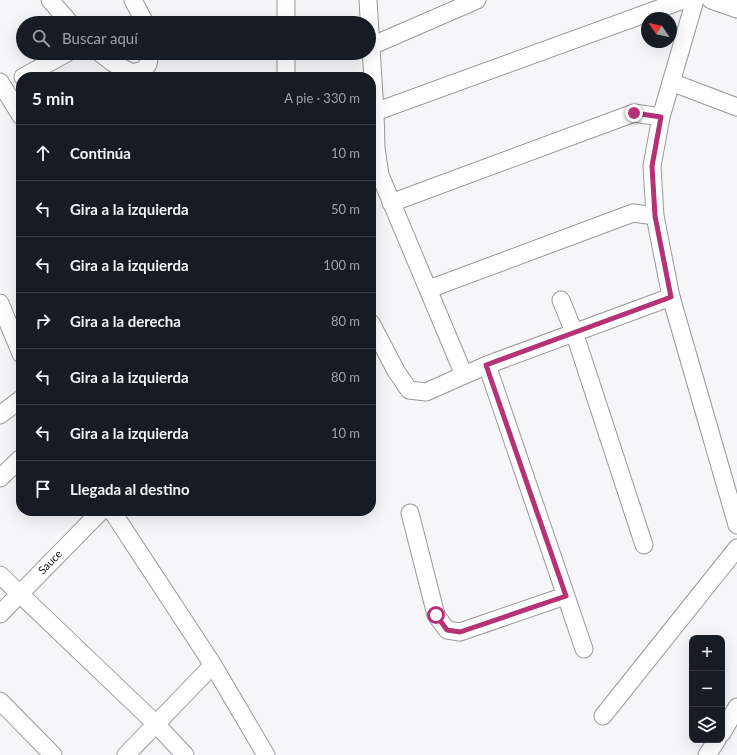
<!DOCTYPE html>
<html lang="es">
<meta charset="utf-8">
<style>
body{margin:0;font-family:Lato,sans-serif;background:#20242c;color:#f1f3f6}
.controls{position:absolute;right:12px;bottom:12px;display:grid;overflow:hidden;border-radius:8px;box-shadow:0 4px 16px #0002}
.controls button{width:36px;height:36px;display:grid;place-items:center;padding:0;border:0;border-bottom:1px solid #363941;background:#171b24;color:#f1f3f6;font:20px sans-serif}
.compass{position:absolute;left:641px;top:12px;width:36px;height:36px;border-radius:50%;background:#171b24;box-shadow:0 4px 16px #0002;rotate:304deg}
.stop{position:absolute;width:12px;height:12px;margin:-9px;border:3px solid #b63277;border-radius:50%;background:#fff}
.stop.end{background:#b63277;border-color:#fff;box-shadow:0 1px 4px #0008}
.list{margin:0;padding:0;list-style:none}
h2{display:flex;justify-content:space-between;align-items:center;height:52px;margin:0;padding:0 16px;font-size:17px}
h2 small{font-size:13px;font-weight:400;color:#9ea1a6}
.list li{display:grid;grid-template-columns:26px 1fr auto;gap:12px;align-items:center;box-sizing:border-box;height:56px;padding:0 16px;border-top:1px solid #363941}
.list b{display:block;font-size:15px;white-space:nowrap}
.list em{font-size:13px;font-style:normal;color:#9ea1a6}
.icon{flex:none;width:22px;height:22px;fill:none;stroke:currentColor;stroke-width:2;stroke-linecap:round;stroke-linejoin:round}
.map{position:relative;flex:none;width:737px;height:755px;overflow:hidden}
.search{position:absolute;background:#171b24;box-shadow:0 4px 16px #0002;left:16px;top:16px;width:360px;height:44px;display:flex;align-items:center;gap:10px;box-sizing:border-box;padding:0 14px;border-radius:22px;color:#9ea1a6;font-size:15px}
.panel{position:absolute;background:#171b24;box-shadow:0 4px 16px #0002;left:16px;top:72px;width:360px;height:444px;border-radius:16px}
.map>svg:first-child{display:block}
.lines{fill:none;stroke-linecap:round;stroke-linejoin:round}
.street-casing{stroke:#99989b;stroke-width:19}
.street{stroke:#fff;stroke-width:17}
.route{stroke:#b63277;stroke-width:5}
.labels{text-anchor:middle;stroke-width:3;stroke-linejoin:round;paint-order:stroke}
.street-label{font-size:11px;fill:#0e0d0e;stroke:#fff}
</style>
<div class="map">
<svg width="737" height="755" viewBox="0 0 737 755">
<rect width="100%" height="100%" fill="#f6f5f8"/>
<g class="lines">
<!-- street casing -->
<g class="street-casing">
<g id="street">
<polyline points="50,0 70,23"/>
<polyline points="133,0 145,23"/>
<polyline points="286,0 286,23"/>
<polyline points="368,0 375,112 376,148 380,175 464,375"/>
<polyline points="695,0 661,117 652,166 655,216 671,297 737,525"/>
<polyline points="711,0 737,9"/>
<polyline points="371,46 477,0"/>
<polyline points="100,53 113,63 132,73 144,70 148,64 150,53"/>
<polyline points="286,53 286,77"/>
<polyline points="23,77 67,53"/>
<polyline points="0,82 21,116"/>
<polyline points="671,82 737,107"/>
<polyline points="375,112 683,0"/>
<polyline points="391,203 634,113 661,117"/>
<polyline points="429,289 633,213 655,216"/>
<polyline points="561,300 574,332 644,545"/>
<polyline points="0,303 21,354"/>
<polyline points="371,323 396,371 409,390 426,392 487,365 671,297"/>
<polyline points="487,365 584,649"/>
<polyline points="0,415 21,399"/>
<polyline points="0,478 21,458"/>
<polyline points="112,511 213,665 266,755"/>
<polyline points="410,513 436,615 447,630 460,632 565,596"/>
<polyline points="0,575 156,724 185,755"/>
<polyline points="0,614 101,511"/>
<polyline points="0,701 53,755"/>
<polyline points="603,716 737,548"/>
<polyline points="722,733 737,707"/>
<polyline points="126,755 213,665"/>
<polyline points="707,755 717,740"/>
</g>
</g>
<!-- street -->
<use href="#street" class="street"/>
</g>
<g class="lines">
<!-- route -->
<polyline class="route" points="436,615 447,630 460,632 566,596 486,365 671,297 655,216 652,166 661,117 634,113"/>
</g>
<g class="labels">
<!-- street labels -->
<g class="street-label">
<text transform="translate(50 562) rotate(-46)" y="4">Sauce</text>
</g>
</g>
</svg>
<div class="controls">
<button>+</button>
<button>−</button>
<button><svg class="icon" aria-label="layers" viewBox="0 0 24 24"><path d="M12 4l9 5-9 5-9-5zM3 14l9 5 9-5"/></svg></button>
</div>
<svg class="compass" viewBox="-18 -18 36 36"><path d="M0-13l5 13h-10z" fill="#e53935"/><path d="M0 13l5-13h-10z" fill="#9ea1a6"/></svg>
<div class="stop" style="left:436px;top:615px"></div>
<div class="stop end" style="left:634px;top:113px"></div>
<div class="search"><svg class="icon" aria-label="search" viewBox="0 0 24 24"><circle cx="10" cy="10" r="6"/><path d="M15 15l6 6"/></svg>Buscar aquí</div>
<section class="panel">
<h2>5 min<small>A pie · 330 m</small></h2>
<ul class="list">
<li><svg class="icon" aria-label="ahead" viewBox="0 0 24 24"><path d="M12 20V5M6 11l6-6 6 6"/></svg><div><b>Continúa</b></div><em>10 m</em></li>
<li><svg class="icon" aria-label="left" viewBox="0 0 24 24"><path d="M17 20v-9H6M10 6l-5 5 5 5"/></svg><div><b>Gira a la izquierda</b></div><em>50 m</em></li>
<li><svg class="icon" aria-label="left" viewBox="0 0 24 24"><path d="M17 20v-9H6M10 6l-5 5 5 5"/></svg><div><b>Gira a la izquierda</b></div><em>100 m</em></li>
<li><svg class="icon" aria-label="right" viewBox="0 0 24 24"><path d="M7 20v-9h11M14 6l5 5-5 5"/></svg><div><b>Gira a la derecha</b></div><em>80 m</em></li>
<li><svg class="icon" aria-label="left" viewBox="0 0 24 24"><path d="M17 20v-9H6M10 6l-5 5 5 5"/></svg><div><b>Gira a la izquierda</b></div><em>80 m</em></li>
<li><svg class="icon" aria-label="left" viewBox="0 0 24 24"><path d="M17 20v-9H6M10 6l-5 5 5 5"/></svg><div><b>Gira a la izquierda</b></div><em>10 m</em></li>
<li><svg class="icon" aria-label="arrive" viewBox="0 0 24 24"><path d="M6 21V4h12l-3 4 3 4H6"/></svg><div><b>Llegada al destino</b></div></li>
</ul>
</section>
</div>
